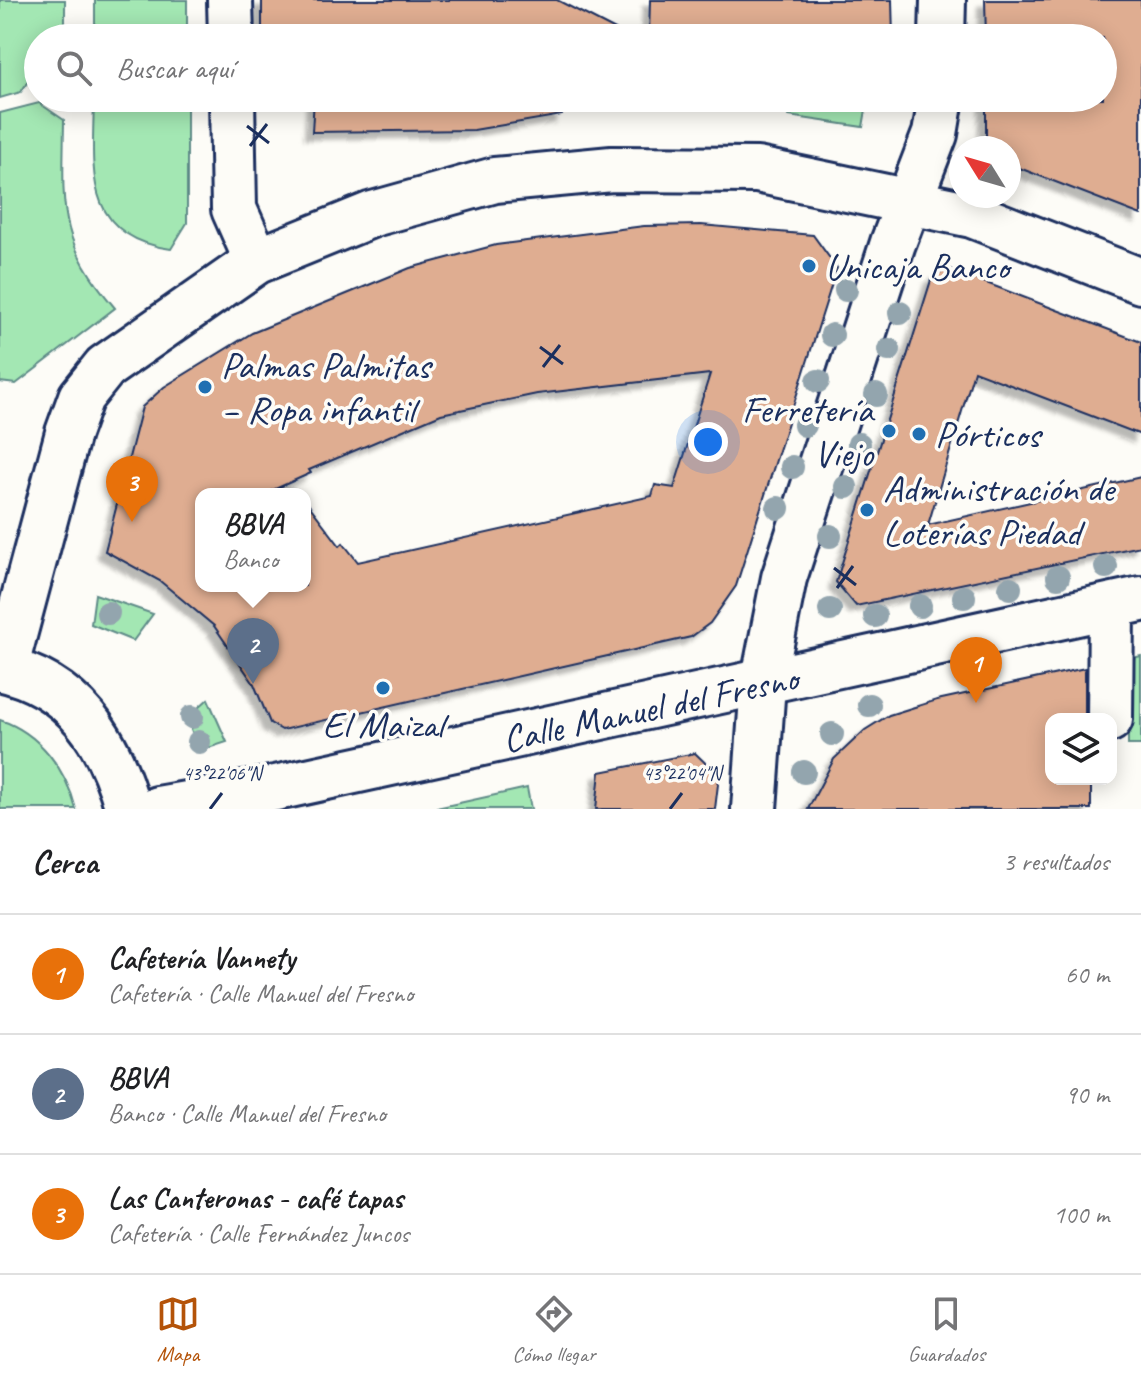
<!DOCTYPE html>
<html lang="es">
<meta charset="utf-8">
<style>
body{margin:0;font-family:Caveat,sans-serif;background:#f6f6f6;color:#202124}
.controls{position:absolute;right:24px;bottom:24px;display:grid;overflow:hidden;border-radius:16px;box-shadow:0 4px 20px #0003}
.controls button{width:72px;height:72px;display:grid;place-items:center;padding:0;border:0;border-bottom:2px solid #e0e0e0;background:#fff;color:#202124;font:40px sans-serif}
.compass{position:absolute;left:949px;top:136px;width:72px;height:72px;border-radius:50%;background:#fff;box-shadow:0 4px 20px #0003;rotate:307deg}
.you{position:absolute;left:708px;top:442px;width:28px;height:28px;margin:-20px;border:6px solid #fff;border-radius:50%;background:#1a73e8;box-shadow:0 0 0 12px #1a73e833}
.badge{display:grid;place-items:center;width:52px;height:52px;border-radius:50%;background:#b45309;color:#fff;font-size:26px;font-weight:700}
.pin{position:absolute;translate:-50% -66px;filter:drop-shadow(0 2px 4px #0008)}
.pin::after{content:'';position:absolute;top:42px;width:28px;height:24px;background:inherit;clip-path:polygon(0 0,100% 0,50% 100%)}
.popup{position:absolute;left:195px;top:488px;width:116px;height:104px;box-sizing:border-box;display:grid;place-content:center;border-radius:16px;background:#fff;filter:drop-shadow(0 2px 6px #0005);font-size:26px;white-space:nowrap;color:#757577}
.popup b{font-size:30px;color:#202124}
.popup::after{content:'';position:absolute;left:50%;top:100%;margin-left:-16px;border:16px solid transparent;border-top-color:#fff}
.list{margin:0;padding:0;list-style:none}
h2{display:flex;justify-content:space-between;align-items:center;height:104px;margin:0;padding:0 32px;font-size:34px}
h2 small{font-size:26px;font-weight:400;color:#757577}
.list li{display:grid;grid-template-columns:52px 1fr auto;gap:24px;align-items:center;box-sizing:border-box;height:120px;padding:0 32px;border-top:2px solid #e0e0e0}
.list b{display:block;font-size:30px;white-space:nowrap}
.list p{margin:0;font-size:26px;white-space:nowrap;color:#757577}
.list em{font-size:26px;font-style:normal;color:#757577}
.icon{flex:none;width:44px;height:44px;fill:none;stroke:currentColor;stroke-width:2;stroke-linecap:round;stroke-linejoin:round}
.map{position:relative;flex:none;width:1141px;height:809px;overflow:hidden}
.search{position:absolute;background:#fff;box-shadow:0 4px 20px #0003;left:24px;right:24px;top:24px;height:88px;display:flex;align-items:center;gap:20px;box-sizing:border-box;padding:0 28px;border-radius:44px;color:#757577;font-size:30px}
.sheet{height:464px;background:#fff}
nav{display:flex;justify-content:space-around;align-items:center;box-sizing:border-box;height:112px;border-top:2px solid #e0e0e0;background:#fff;font-size:22px;color:#757577}
nav a{display:grid;justify-items:center;gap:4px}
nav .on{color:#b45309}
.map>svg:first-child{display:block}
.green{fill:#a3e7b3;stroke:#5f8b88;stroke-width:2}
.building{fill:#dfad91;stroke:#1b2f5e;stroke-width:2;fill-rule:evenodd;filter:url(#shadow)}
.lines{fill:none;stroke-linecap:round;stroke-linejoin:round}
.minor-casing{stroke:#1b2f5e;stroke-width:50}
.minor{stroke:#fdfcf7;stroke-width:44}
.tree{fill:#93a5ae}
.ticks{fill:none;stroke:#1b2f5e;stroke-width:3}
.poi-dot{fill:#1f6fb2;stroke:#fdfcf7;stroke-width:3}
.labels{text-anchor:middle;stroke-width:7;stroke-linejoin:round;paint-order:stroke}
.poi-label{font-size:38px;fill:#1b2f5e;stroke:#fdfcf7;text-anchor:start}
.street-label{font-size:38px;fill:#1b2f5e;stroke:#fdfcf7}
.ticks-label{font-size:20px;text-anchor:middle;fill:#1b2f5e;stroke:#fdfcf7;stroke-width:7;stroke-linejoin:round;paint-order:stroke}
</style>
<div class="map">
<svg width="1141" height="809" viewBox="0 0 1141 809">
<defs>
<filter id="shadow"><feDropShadow dx="-7" dy="7" stdDeviation="2" flood-color="#0004"/></filter>
</defs>
<rect width="100%" height="100%" fill="#fdfcf7"/>
<filter id="ink" filterUnits="userSpaceOnUse"><feTurbulence type="fractalNoise" baseFrequency=".0125" numOctaves="2"/><feDisplacementMap in="SourceGraphic" scale="16" xChannelSelector="R" yChannelSelector="G"/><feConvolveMatrix kernelMatrix="1 2 1 2 8 2 1 2 1" color-interpolation-filters="sRGB"/></filter>
<g filter="url(#ink)">
<!-- green -->
<g class="green">
<polygon points="0,0 65,0 65,23 56,38 38,38 38,66 21,92 0,98"/>
<rect x="95" y="0" width="92" height="38"/>
<path d="M94,98h93v125l-16,26c-90,-13 -78,-81 -77,-151z"/>
<polygon points="789,98 867,104 863,127 788,116"/>
<path d="M39,103l25,17c-1,88 -8,117 51,188l-99,76 -16,-2v-269z"/>
<polygon points="95,594 153,614 133,641 91,624"/>
<polygon points="1141,656 1141,745 1128,745 1128,659"/>
<polygon points="208,699 227,742 199,751 187,718"/>
<path d="M0,720c40,13 66,50 76,89h-76z"/>
<polygon points="527,788 531,809 432,809"/>
</g>
<!-- building -->
<g class="building">
<polygon points="262,0 557,0 631,38 262,38"/>
<polygon points="650,0 892,0 893,38 649,38"/>
<polygon points="985,0 1141,0 1141,215 1009,164 1009,148 986,148 986,98 1103,98 1103,38 986,38"/>
<polygon points="314,98 561,98 562,115 474,130 312,132"/>
<path d="M701,225l112,10 24,33 -101,318 -26,37 -19,14 -409,93 -12,-7 -16,-39 -40,-58 -54,-45 -55,-30 37,-144 22,-20 88,-54 158,-65 86,-23 148,-19zM710,374l-36,114 -19,-3 -3,11 -294,66 -15,-19 -3,3 -35,-46v86h-104v-92h63l47,-21 -2,-3 132,-56 96,-20z"/>
<polygon points="947,268 1141,342 1141,435 974,371 928,525 1141,477 1141,546 856,606 836,582 932,277"/>
<polygon points="1085,668 1085,719 1051,719 1051,779 1091,779 1091,809 808,809 834,759 865,730 889,715 937,700"/>
<polygon points="695,753 719,776 715,809 596,809 600,772"/>
</g>
<g class="lines">
<!-- minor casing -->
<g class="minor-casing">
<g id="minor">
<polyline points="230,0 231,38"/>
<polyline points="942,38 943,0"/>
<polyline points="232,98 234,209 257,261"/>
<path d="M0,668c75,17 109,72 128,141"/>
<polyline points="5,669 68,433 81,397 105,367 257,261 373,214 495,180 612,169 757,170 972,215 1141,281"/>
<polyline points="1110,719 1111,606"/>
<polyline points="158,809 262,791 1141,599"/>
<polyline points="754,809 763,684 784,578 893,243 935,134 941,98"/>
</g>
</g>
<!-- minor -->
<use href="#minor" class="minor"/>
</g>
<!-- trees -->
<g class="tree">
<circle cx="846" cy="290" r="12"/>
<circle cx="900" cy="313" r="12"/>
<circle cx="832" cy="335" r="12"/>
<circle cx="889" cy="350" r="12"/>
<circle cx="818" cy="381" r="12"/>
<circle cx="876" cy="395" r="12"/>
<circle cx="805" cy="425" r="12"/>
<circle cx="859" cy="444" r="12"/>
<circle cx="792" cy="467" r="12"/>
<circle cx="846" cy="487" r="12"/>
<circle cx="778" cy="508" r="12"/>
<circle cx="830" cy="536" r="12"/>
<circle cx="1106" cy="567" r="12"/>
<circle cx="1058" cy="577" r="12"/>
<circle cx="1010" cy="588" r="12"/>
<circle cx="964" cy="597" r="12"/>
<circle cx="920" cy="606" r="12"/>
<circle cx="830" cy="610" r="12"/>
<circle cx="108" cy="613" r="12"/>
<circle cx="875" cy="616" r="12"/>
<circle cx="869" cy="705" r="12"/>
<circle cx="192" cy="717" r="12"/>
<circle cx="832" cy="734" r="12"/>
<circle cx="199" cy="742" r="12"/>
<circle cx="804" cy="772" r="12"/>
</g>
</g>
<!-- ticks -->
<path class="ticks" d="M247,126l22,17M250,146l17,-22M540,347l23,17M543,367l17,-22M834,568l22,17M837,588l16,-22M210,809l12,-16M670,809l12,-16"/>
<!-- markers -->
<g class="poi-dot">
<circle cx="809" cy="266" r="8"/>
<circle cx="205" cy="387" r="8"/>
<circle cx="889" cy="431" r="8"/>
<circle cx="919" cy="434" r="8"/>
<circle cx="867" cy="510" r="8"/>
<circle cx="383" cy="688" r="8"/>
</g>
<g class="labels">
<!-- poi labels -->
<g class="poi-label">
<text x="825" y="279">Unicaja Banco</text>
<text x="221" y="378">Palmas Palmitas<tspan x="221" dy="44">– Ropa infantil</tspan></text>
<text x="873" y="422" text-anchor="end">Ferretería<tspan x="873" dy="44">Viejo</tspan></text>
<text x="935" y="447">Pórticos</text>
<text x="883" y="501">Administración de<tspan x="883" dy="44">Loterías Piedad</tspan></text>
<text x="383" y="737" text-anchor="middle">El Maizal</text>
</g>
<!-- street labels -->
<g class="street-label">
<text transform="translate(650 708) rotate(-12)" y="13">Calle Manuel del Fresno</text>
</g>
</g>
<g class="ticks-label">
<text x="222" y="780">43°22'06"N</text>
<text x="682" y="780">43°22'04"N</text>
</g>
</svg>
<div class="controls">
<button><svg class="icon" aria-label="layers" viewBox="0 0 24 24"><path d="M12 4l9 5-9 5-9-5zM3 14l9 5 9-5"/></svg></button>
</div>
<svg class="compass" viewBox="-18 -18 36 36"><path d="M0-13l5 13h-10z" fill="#e53935"/><path d="M0 13l5-13h-10z" fill="#757577"/></svg>
<div class="you"></div>
<div class="pin badge" style="left:976px;top:703px;background:#e8710a">1</div>
<div class="pin badge" style="left:253px;top:684px;background:#5c6f8a">2</div>
<div class="popup"><b>BBVA</b>Banco</div>
<div class="pin badge" style="left:132px;top:522px;background:#e8710a">3</div>
<div class="search"><svg class="icon" aria-label="search" viewBox="0 0 24 24"><circle cx="10" cy="10" r="6"/><path d="M15 15l6 6"/></svg>Buscar aquí</div>
</div>
<section class="sheet">
<h2>Cerca<small>3 resultados</small></h2>
<ul class="list">
<li><span class="badge" style="background:#e8710a">1</span><div><b>Cafetería Vannety</b><p>Cafetería · Calle Manuel del Fresno</p></div><em>60 m</em></li>
<li><span class="badge" style="background:#5c6f8a">2</span><div><b>BBVA</b><p>Banco · Calle Manuel del Fresno</p></div><em>90 m</em></li>
<li><span class="badge" style="background:#e8710a">3</span><div><b>Las Canteronas - café tapas</b><p>Cafetería · Calle Fernández Juncos</p></div><em>100 m</em></li>
</ul>
</section>
<nav>
<a class="on"><svg class="icon" aria-label="map" viewBox="0 0 24 24"><path d="M3 6l6-2 6 2 6-2v14l-6 2-6-2-6 2zM9 4v14M15 6v14"/></svg>Mapa</a>
<a><svg class="icon" aria-label="directions" viewBox="0 0 24 24"><path d="M12 3l9 9-9 9-9-9zM9 14v-3h6M13 9l2 2-2 2"/></svg>Cómo llegar</a>
<a><svg class="icon" aria-label="saved" viewBox="0 0 24 24"><path d="M7 4h10v16l-5-4-5 4z"/></svg>Guardados</a>
</nav>
